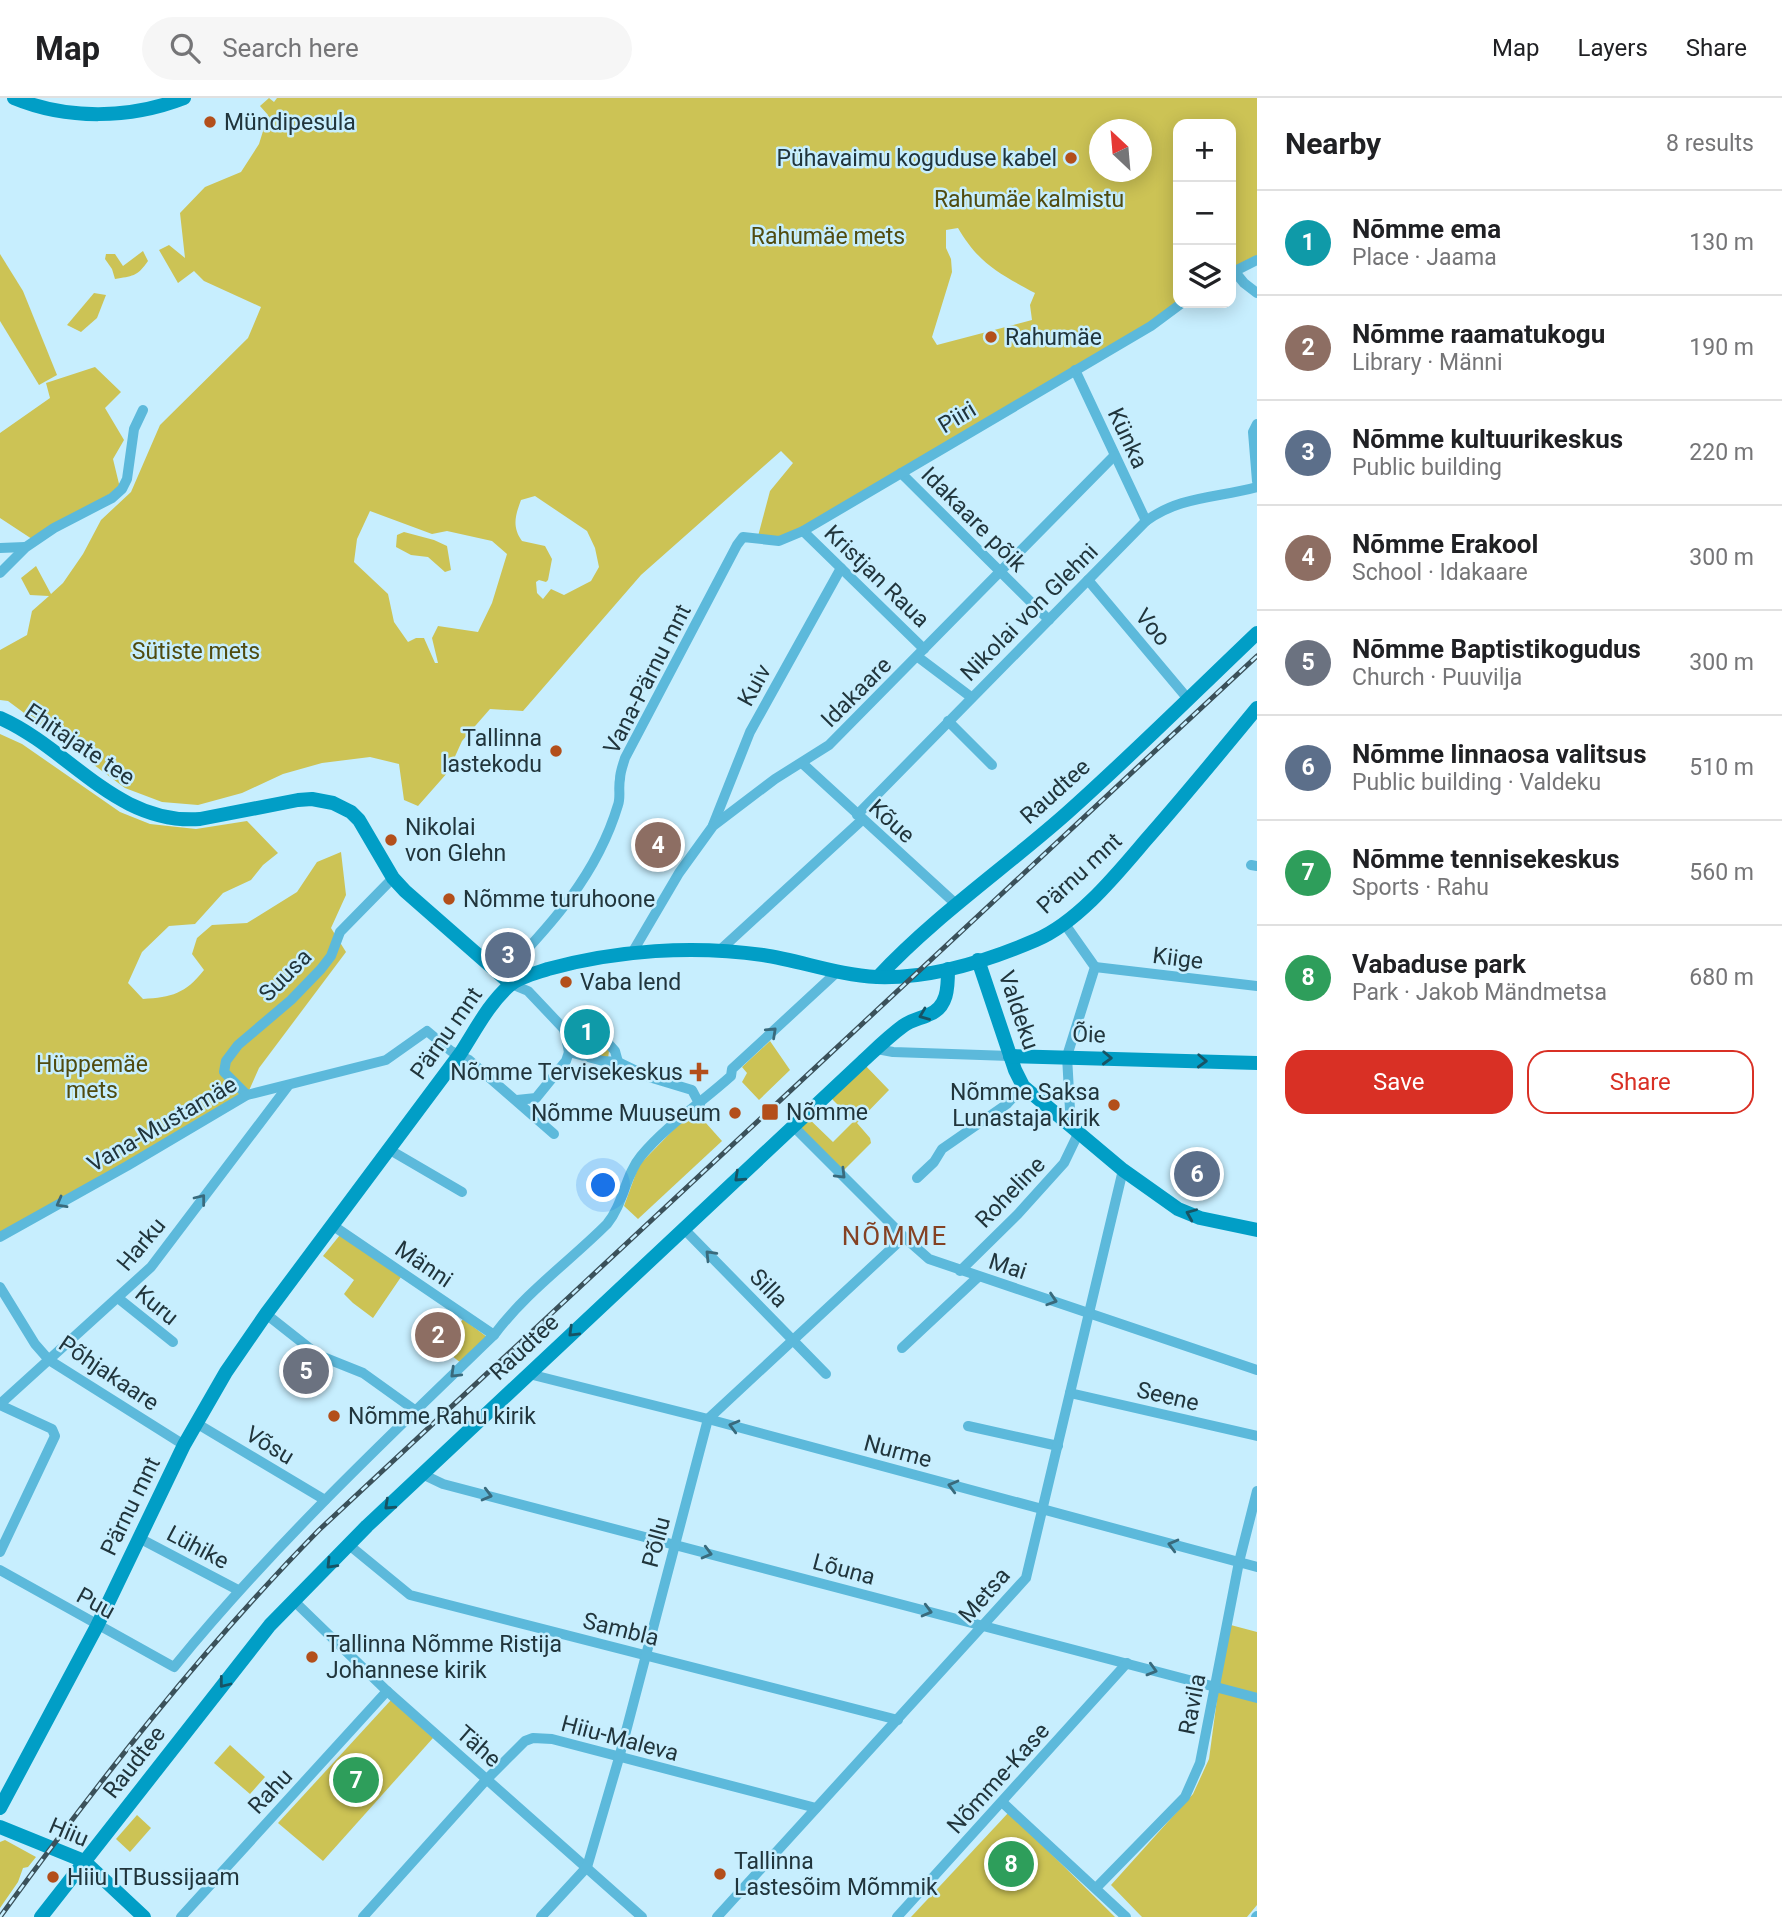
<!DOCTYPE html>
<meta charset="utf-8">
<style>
body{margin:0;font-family:Roboto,sans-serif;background:#f6f6f6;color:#202124}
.controls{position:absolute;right:21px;top:21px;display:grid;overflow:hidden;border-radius:14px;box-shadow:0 4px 18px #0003}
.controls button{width:63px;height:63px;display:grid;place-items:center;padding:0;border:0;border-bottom:2px solid #e0e0e0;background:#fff;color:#202124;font:35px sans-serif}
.compass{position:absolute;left:1089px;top:21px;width:63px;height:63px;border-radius:50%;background:#fff;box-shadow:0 4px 18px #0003;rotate:334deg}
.you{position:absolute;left:604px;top:1088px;width:24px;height:24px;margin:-18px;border:5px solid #fff;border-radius:50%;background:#1a73e8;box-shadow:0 0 0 10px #1a73e833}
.badge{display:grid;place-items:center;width:46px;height:46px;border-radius:50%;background:#d93025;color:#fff;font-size:23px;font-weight:700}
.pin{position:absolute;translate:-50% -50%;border:4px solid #fff;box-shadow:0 2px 7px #0006}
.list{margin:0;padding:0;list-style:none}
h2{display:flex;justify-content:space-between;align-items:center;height:91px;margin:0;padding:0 28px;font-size:30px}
h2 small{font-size:23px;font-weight:400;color:#757577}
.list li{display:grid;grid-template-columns:46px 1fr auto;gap:21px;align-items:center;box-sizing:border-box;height:105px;padding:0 28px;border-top:2px solid #e0e0e0}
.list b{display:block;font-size:26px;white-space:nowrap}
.list p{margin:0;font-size:23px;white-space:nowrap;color:#757577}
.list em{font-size:23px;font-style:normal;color:#757577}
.actions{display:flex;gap:14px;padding:21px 28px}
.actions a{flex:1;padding:16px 0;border:2px solid #d93025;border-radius:21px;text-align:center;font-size:24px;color:#d93025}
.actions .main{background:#d93025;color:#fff}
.icon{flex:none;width:38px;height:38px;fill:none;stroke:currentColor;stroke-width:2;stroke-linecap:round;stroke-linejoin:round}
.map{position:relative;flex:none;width:1257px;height:1819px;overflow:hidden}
header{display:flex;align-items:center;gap:42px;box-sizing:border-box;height:98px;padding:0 35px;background:#fff;border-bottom:2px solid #e0e0e0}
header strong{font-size:33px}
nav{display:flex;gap:38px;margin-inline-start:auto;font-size:24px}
.search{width:490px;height:63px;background:#f6f6f6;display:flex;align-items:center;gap:18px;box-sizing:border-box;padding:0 24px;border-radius:38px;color:#757577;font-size:26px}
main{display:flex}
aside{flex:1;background:#fff}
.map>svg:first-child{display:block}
.green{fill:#ccc355;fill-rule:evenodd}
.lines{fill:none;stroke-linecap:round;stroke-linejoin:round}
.street{stroke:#5cb9db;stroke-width:10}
.secondary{stroke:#019ec6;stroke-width:14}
.rail-casing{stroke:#3b515a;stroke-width:5}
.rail{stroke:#c7eefe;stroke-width:2.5;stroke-dasharray:8;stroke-linecap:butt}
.oneway{stroke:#175465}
.oneway2{stroke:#396a7c}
.poi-dot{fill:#b34f1b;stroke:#c7eefe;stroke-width:2.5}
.labels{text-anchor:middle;stroke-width:5;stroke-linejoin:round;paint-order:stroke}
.poi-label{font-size:23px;fill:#21353c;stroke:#c7eefe;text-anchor:start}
.park-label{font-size:23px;fill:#504b0f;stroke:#c7eefe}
.street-label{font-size:23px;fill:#21353c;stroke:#c7eefe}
.quarter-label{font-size:26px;letter-spacing:2px;fill:#844224;stroke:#c7eefe}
</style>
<header>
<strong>Map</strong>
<div class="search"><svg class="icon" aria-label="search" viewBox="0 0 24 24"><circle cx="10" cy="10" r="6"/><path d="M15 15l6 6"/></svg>Search here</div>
<nav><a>Map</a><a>Layers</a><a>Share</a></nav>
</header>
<main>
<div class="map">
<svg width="1257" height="1819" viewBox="0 0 1257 1819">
<rect width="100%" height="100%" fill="#c7eefe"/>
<!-- green -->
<g class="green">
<path d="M269,0l5,4 3,-4h980v162l-26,13v-149h-53v179h4l-403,238 -22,-1 13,-49 23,-28 -12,-12 -140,124 -118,136 -33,-2 -28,32 -14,31 -30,34 -14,-6 -5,-36 -29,-7 -48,6 -39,11 -41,19 -44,12 -36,-3 -37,-14 -117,-87 -8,-1v-50l27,-15 5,-24 17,-15 -19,-1 -9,-17 15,-12 15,28 12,-11 20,-29 18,-34 30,-28 29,-67 88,-87 13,-31 -57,-26 -10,-10 -16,12 -19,-33 10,-5 16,13 -5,-45 25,-26 36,-15 18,-28 9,-29 -8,-9zM1100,32h42v42h-42zM958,130c21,36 42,46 77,65l-5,12 2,15 -95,25 -5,-8 20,-65 -1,-13 -5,-11v-18zM535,398l52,35 8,17 4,19 -8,14 -27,14 -13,-6 -8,10 -6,-6 -1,-11 3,-2 7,2 2,-2 4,-21 -7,-13 -23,-5c-10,-14 -7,-25 -1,-41zM370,413l62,23 15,-3 45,10 15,13 -15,49 -14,29 -40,-6 -6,12 6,25h-3l-11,-25h-8l-8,4 -14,-20 -6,-28 -34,-32 3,-23z"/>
<path d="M143,153l5,10c-11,16 -16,15 -33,18l-3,-10 -7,-10 1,-5h9l8,12z"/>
<polygon points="0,156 23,193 57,277 39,287 0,223"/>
<polygon points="94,195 106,197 97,220 81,234 67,227"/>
<polygon points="95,269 121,294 105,310 124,342 113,361 120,390 32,441 0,420 0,335 50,300 46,285"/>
<polygon points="404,434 434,442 447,448 451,472 445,474 428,459 411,457 396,449 397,437"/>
<path d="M0,636l22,10 98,68 30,12 46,5 51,-8 31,32 -15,12 -12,15 -28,13 -28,31 -26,2 -27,26 -14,31 15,16c29,-2 42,-5 61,-29l-12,-16 5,-16 15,-13 35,-2 50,-31 20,-30 24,-10 5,43 -15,33 15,24 -87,116 -12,27 -247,142z"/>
<polygon points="586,930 590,931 609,953 608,961 577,949 575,946 581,932"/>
<polygon points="770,943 790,972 759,1002 742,984 747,975 742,969"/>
<polygon points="862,964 889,992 857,1025 870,1040 871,1045 841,1075 793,1028 805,1017 833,1044 854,1023 827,996"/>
<polygon points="684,1021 705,1024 722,1043 638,1121 624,1108 639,1067"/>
<polygon points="340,1137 401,1179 373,1220 353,1205 344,1196 354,1182 323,1158"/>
<polygon points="463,1221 487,1239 461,1265 442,1250"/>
<polygon points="1227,1526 1257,1534 1257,1600 1214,1589"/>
<polygon points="1218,1594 1257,1603 1257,1807 1247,1819 1142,1819 1111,1787 1193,1696 1209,1661"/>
<polygon points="391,1602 433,1640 323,1763 278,1725"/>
<polygon points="230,1647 265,1679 250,1696 214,1665"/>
<polygon points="1009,1714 1115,1819 911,1819"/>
<polygon points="137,1717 151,1730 130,1754 116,1741"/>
<polygon points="5,1742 36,1759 28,1769 23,1770 18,1784 0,1810 0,1744"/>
</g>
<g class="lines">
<!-- street -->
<g class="street">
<polyline points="1235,174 1244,185 1257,195"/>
<polyline points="1231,175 1257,162"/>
<polyline points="1075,272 1146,423"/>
<polyline points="1257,326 1253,334 1257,383"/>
<polyline points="901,375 1049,522"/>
<polyline points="803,433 924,551"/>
<polyline points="0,450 25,449"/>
<polyline points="0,475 26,449 54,430 112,400 122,391 127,381 134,331 143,312"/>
<polyline points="1088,482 1188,601"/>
<polyline points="918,559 971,599"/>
<polyline points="948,623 992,667"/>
<polyline points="802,665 957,807"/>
<path d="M857,717l289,-294c34,-25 71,-23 111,-34"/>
<polyline points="713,727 750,634 841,470"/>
<polyline points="1251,767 1257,768"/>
<polyline points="1064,825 1095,869 1067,958 1071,1030"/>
<polyline points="719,853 862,722"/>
<polyline points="632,855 679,775 713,728 775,681 829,647 1114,358"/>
<polyline points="1095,869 1257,888"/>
<path d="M502,878c49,-51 95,-101 116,-171 3,-8 0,-17 2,-26 0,-7 3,-14 5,-21l112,-213 6,-8 36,4 24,-10 348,-205 31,-23"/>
<polyline points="511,886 528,893 564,931 569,954"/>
<polyline points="564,931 591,926 615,953 618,964"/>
<polyline points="877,951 893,954 1010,958"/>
<polyline points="569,954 603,963 618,964 649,979 692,992 700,1007"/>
<polyline points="247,997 224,974 226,963 238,947 291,902 321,871 331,858 340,834 393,780"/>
<polyline points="517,1002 536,1000 566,963 569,954"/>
<polyline points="793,1028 904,1139 929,1161 1257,1272"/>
<polyline points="390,1052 462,1094"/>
<polyline points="917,1080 934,1064 942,1051 1007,1006 1023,988"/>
<polyline points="332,1127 494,1237"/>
<polyline points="684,1131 826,1276"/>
<polyline points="0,1139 127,1068 247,997 386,962 427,933 451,953 469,962 554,1036"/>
<polyline points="960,1173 1018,1116 1064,1065 1078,1036"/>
<polyline points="0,1189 35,1246 49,1262 184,1347"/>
<polyline points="118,1200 173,1244"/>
<polyline points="266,1216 318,1257 363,1275 416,1313"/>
<polyline points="902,1250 978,1179"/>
<polyline points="529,1276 708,1321 1257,1469"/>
<polyline points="1070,1295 1257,1338"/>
<polyline points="0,1306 151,1169 288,988"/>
<polyline points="0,1307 52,1331 55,1338 0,1454"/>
<polyline points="196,1325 325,1402"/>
<polyline points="968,1328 1058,1348"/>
<polyline points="422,1376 443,1386 1257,1600"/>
<polyline points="139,1440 238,1492"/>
<polyline points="349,1447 410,1497 898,1622"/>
<path d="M0,1472l174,97c97,-119 209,-225 320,-332 32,-43 75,-73 113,-111 17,-21 18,-49 34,-68 26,-31 60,-53 90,-80l1,-7 105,-97"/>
<polyline points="294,1503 387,1593 642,1819"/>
<polyline points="1002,1704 1126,1819"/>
<polyline points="1096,1790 1185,1699 1200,1665 1239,1464 1257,1393"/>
<polyline points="181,1819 387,1593"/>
<polyline points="363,1819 487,1681 525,1643 533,1640 552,1641 816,1710"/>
<polyline points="541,1819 587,1769 619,1660 708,1321 904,1139"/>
<polyline points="717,1819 1026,1480 1123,1072"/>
<polyline points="897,1819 1127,1565"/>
<polyline points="1256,1819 1257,1818"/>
</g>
<!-- secondary -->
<g class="secondary">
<path d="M14,0c53,22 116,21 170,0"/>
<path d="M0,620c70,31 116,107 200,101l98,-19 14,-1 21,4 18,9 8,8 34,58 12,13 106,93"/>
<polyline points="978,862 1015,972 1023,988 1123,1072 1178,1111 1200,1120 1257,1132"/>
<path d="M878,879c57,-61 127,-109 189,-164 65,-58 127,-120 190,-180"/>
<polyline points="1010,958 1257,965"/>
<path d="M0,1710l97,-182 87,-181 42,-73 40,-58 194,-260c15,-23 29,-51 50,-69 9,-8 26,-12 38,-16 69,-19 145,-24 215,-14 39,6 75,20 114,22 54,2 110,-16 159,-37 42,-18 80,-65 109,-99 38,-43 75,-88 112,-133"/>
<polyline points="0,1729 84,1763 144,1819"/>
<path d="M41,1819l229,-292 97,-99 495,-464c13,-12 26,-25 41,-36 8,-6 16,-7 25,-11 20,-7 20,-28 20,-46"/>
</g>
<!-- rail casing -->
<g class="rail-casing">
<path id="rail" d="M0,1819c99,-136 202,-268 319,-387l938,-874"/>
</g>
<!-- rail -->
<use href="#rail" class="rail"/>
</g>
<!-- one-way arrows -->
<defs><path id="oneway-chevron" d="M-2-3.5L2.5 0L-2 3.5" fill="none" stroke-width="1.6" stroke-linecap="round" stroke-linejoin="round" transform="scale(1.75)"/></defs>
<g class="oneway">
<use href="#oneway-chevron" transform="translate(924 917) rotate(158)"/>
<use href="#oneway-chevron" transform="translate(1107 960) rotate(2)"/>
<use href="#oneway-chevron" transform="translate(1202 963) rotate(2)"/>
<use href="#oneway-chevron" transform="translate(739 1079) rotate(137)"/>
<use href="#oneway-chevron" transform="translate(1191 1116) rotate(-157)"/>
<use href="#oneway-chevron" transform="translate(573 1234) rotate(136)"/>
<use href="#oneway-chevron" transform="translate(389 1407) rotate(137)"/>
<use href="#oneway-chevron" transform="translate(331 1466) rotate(134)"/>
<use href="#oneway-chevron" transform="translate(224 1585) rotate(128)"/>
</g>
<g class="oneway2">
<use href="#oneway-chevron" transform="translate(772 934) rotate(-43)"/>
<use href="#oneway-chevron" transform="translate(841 1076) rotate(45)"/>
<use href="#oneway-chevron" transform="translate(201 1101) rotate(-52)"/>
<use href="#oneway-chevron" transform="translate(61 1105) rotate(151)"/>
<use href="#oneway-chevron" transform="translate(710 1157) rotate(-134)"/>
<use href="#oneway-chevron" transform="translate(1052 1202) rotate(18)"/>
<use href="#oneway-chevron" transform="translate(455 1275) rotate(136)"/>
<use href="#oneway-chevron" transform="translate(734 1328) rotate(-165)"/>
<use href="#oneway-chevron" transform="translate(953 1388) rotate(-165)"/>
<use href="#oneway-chevron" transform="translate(487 1397) rotate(15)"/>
<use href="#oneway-chevron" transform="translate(1173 1447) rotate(-165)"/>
<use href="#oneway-chevron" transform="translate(707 1455) rotate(15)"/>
<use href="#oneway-chevron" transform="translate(927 1513) rotate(15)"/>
<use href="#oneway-chevron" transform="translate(1152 1572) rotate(16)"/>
</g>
<!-- markers -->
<g class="poi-dot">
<circle cx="210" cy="24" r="7"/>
<circle cx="1071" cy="60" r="7"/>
<circle cx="991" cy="239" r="7"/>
<circle cx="556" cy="653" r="7"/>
<circle cx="391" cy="742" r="7"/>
<circle cx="449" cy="801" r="7"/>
<circle cx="566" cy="884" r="7"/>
<path d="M695.5 963.5h7v7h7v7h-7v7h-7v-7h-7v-7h7z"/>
<circle cx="1114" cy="1007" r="7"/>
<rect x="761" y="1005" width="18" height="18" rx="3.5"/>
<circle cx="735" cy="1015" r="7"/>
<circle cx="334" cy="1318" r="7"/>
<circle cx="312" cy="1559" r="7"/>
<circle cx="720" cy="1776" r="7"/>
<circle cx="53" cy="1779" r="7"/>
</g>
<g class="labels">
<!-- poi labels -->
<g class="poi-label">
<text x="224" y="32">Mündipesula</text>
<text x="1057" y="68" text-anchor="end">Pühavaimu koguduse kabel</text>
<text x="1005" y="247">Rahumäe</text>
<text x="542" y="648" text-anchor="end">Tallinna<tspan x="542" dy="26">lastekodu</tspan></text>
<text x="405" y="737">Nikolai<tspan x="405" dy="26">von Glehn</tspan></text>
<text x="463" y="809">Nõmme turuhoone</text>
<text x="580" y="892">Vaba lend</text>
<text x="683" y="982" text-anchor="end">Nõmme Tervisekeskus</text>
<text x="1100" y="1002" text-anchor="end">Nõmme Saksa<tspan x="1100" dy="26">Lunastaja kirik</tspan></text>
<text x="786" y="1022">Nõmme</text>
<text x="721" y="1023" text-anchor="end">Nõmme Muuseum</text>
<text x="348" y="1326">Nõmme Rahu kirik</text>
<text x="326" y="1554">Tallinna Nõmme Ristija<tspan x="326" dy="26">Johannese kirik</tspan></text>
<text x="734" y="1771">Tallinna<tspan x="734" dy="26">Lastesõim Mõmmik</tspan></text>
<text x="67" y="1787">Hiiu ITBussijaam</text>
</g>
<!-- park labels -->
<g class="park-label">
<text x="1029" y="109">Rahumäe kalmistu</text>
<text x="828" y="146">Rahumäe mets</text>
<text x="196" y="561">Sütiste mets</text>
<text x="92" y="974">Hüppemäe<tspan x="92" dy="26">mets</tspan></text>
</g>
<!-- street labels -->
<g class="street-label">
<text transform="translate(957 319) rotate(-31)" y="8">Piiri</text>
<text transform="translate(1128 340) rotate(65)" y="8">Künka</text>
<text transform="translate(974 421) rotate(45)" y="8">Idakaare põik</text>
<text transform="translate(877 478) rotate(44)" y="8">Kristjan Raua</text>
<text transform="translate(1029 514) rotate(-45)" y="8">Nikolai von Glehni</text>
<text transform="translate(1153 529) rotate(50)" y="8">Voo</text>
<text transform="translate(647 581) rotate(-63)" y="8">Vana-Pärnu mnt</text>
<text transform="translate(754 587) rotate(-61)" y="8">Kuiv</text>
<text transform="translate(856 594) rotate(-45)" y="8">Idakaare</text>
<text transform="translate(80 646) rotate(34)" y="8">Ehitajate tee</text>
<text transform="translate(1055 693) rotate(-42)" y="8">Raudtee</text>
<text transform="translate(892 723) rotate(42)" y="8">Kõue</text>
<text transform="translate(1079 775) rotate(-43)" y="8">Pärnu mnt</text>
<text transform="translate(1178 860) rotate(7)" y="8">Kiige</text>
<text transform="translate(285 877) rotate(-45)" y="8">Suusa</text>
<text transform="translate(1019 912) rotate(71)" y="8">Valdeku</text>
<text transform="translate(446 935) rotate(-55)" y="8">Pärnu mnt</text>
<text transform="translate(1089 936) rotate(2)" y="8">Õie</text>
<text transform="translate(162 1026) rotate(-30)" y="8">Vana-Mustamäe</text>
<text transform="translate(1010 1094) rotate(-46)" y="8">Roheline</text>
<text transform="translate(141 1146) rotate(-50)" y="8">Harku</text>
<text transform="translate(424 1166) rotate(34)" y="8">Männi</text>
<text transform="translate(1008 1168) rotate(18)" y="8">Mai</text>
<text transform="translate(769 1190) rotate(46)" y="8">Silla</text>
<text transform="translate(157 1207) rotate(39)" y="8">Kuru</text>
<text transform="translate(524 1249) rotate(-43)" y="8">Raudtee</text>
<text transform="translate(109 1275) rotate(34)" y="8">Põhjakaare</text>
<text transform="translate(1168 1298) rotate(13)" y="8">Seene</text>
<text transform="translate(270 1347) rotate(31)" y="8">Võsu</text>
<text transform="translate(898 1353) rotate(15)" y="8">Nurme</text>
<text transform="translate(130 1408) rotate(-64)" y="8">Pärnu mnt</text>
<text transform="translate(656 1444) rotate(-75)" y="8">Põllu</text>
<text transform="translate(198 1449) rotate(28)" y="8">Lühike</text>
<text transform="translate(844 1471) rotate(15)" y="8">Lõuna</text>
<text transform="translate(984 1497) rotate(-49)" y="8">Metsa</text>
<text transform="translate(96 1505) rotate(29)" y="8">Puu</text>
<text transform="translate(621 1531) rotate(14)" y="8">Sambla</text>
<text transform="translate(1192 1606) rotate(-79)" y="8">Ravila</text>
<text transform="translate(620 1640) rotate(15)" y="8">Hiiu-Maleva</text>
<text transform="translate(479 1648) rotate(41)" y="8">Tähe</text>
<text transform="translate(134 1664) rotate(-52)" y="8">Raudtee</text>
<text transform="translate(998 1680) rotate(-48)" y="8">Nõmme-Kase</text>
<text transform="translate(270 1693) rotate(-47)" y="8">Rahu</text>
<text transform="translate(69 1734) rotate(23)" y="8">Hiiu</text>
</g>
<!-- quarter labels -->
<g class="quarter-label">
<text x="895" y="1147">NÕMME</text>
</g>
</g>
</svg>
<div class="controls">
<button>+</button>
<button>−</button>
<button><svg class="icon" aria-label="layers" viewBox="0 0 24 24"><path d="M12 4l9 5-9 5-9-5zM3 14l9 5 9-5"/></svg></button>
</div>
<svg class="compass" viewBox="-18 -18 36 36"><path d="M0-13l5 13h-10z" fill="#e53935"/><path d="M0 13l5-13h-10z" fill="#757577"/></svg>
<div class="you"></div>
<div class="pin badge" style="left:587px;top:934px;background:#0f9aa8">1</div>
<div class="pin badge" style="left:438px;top:1237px;background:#8d6e63">2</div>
<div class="pin badge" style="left:508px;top:857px;background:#5c6f8a">3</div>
<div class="pin badge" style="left:658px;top:747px;background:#8d6e63">4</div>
<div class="pin badge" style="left:306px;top:1273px;background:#6b7280">5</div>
<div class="pin badge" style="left:1197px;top:1076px;background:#5c6f8a">6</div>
<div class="pin badge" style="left:356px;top:1682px;background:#2e9e5b">7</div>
<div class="pin badge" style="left:1011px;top:1766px;background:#2e9e5b">8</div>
</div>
<aside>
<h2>Nearby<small>8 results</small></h2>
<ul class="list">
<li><span class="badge" style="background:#0f9aa8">1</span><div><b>Nõmme ema</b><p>Place · Jaama</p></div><em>130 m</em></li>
<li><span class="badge" style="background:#8d6e63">2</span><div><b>Nõmme raamatukogu</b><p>Library · Männi</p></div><em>190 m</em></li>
<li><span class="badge" style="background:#5c6f8a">3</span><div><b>Nõmme kultuurikeskus</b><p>Public building</p></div><em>220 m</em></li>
<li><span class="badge" style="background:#8d6e63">4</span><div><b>Nõmme Erakool</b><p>School · Idakaare</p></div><em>300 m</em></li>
<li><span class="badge" style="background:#6b7280">5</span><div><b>Nõmme Baptistikogudus</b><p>Church · Puuvilja</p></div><em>300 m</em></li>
<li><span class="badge" style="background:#5c6f8a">6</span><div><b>Nõmme linnaosa valitsus</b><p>Public building · Valdeku</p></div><em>510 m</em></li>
<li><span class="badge" style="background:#2e9e5b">7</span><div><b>Nõmme tennisekeskus</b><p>Sports · Rahu</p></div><em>560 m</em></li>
<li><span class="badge" style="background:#2e9e5b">8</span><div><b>Vabaduse park</b><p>Park · Jakob Mändmetsa</p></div><em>680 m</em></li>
</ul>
<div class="actions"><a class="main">Save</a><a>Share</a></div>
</aside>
</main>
